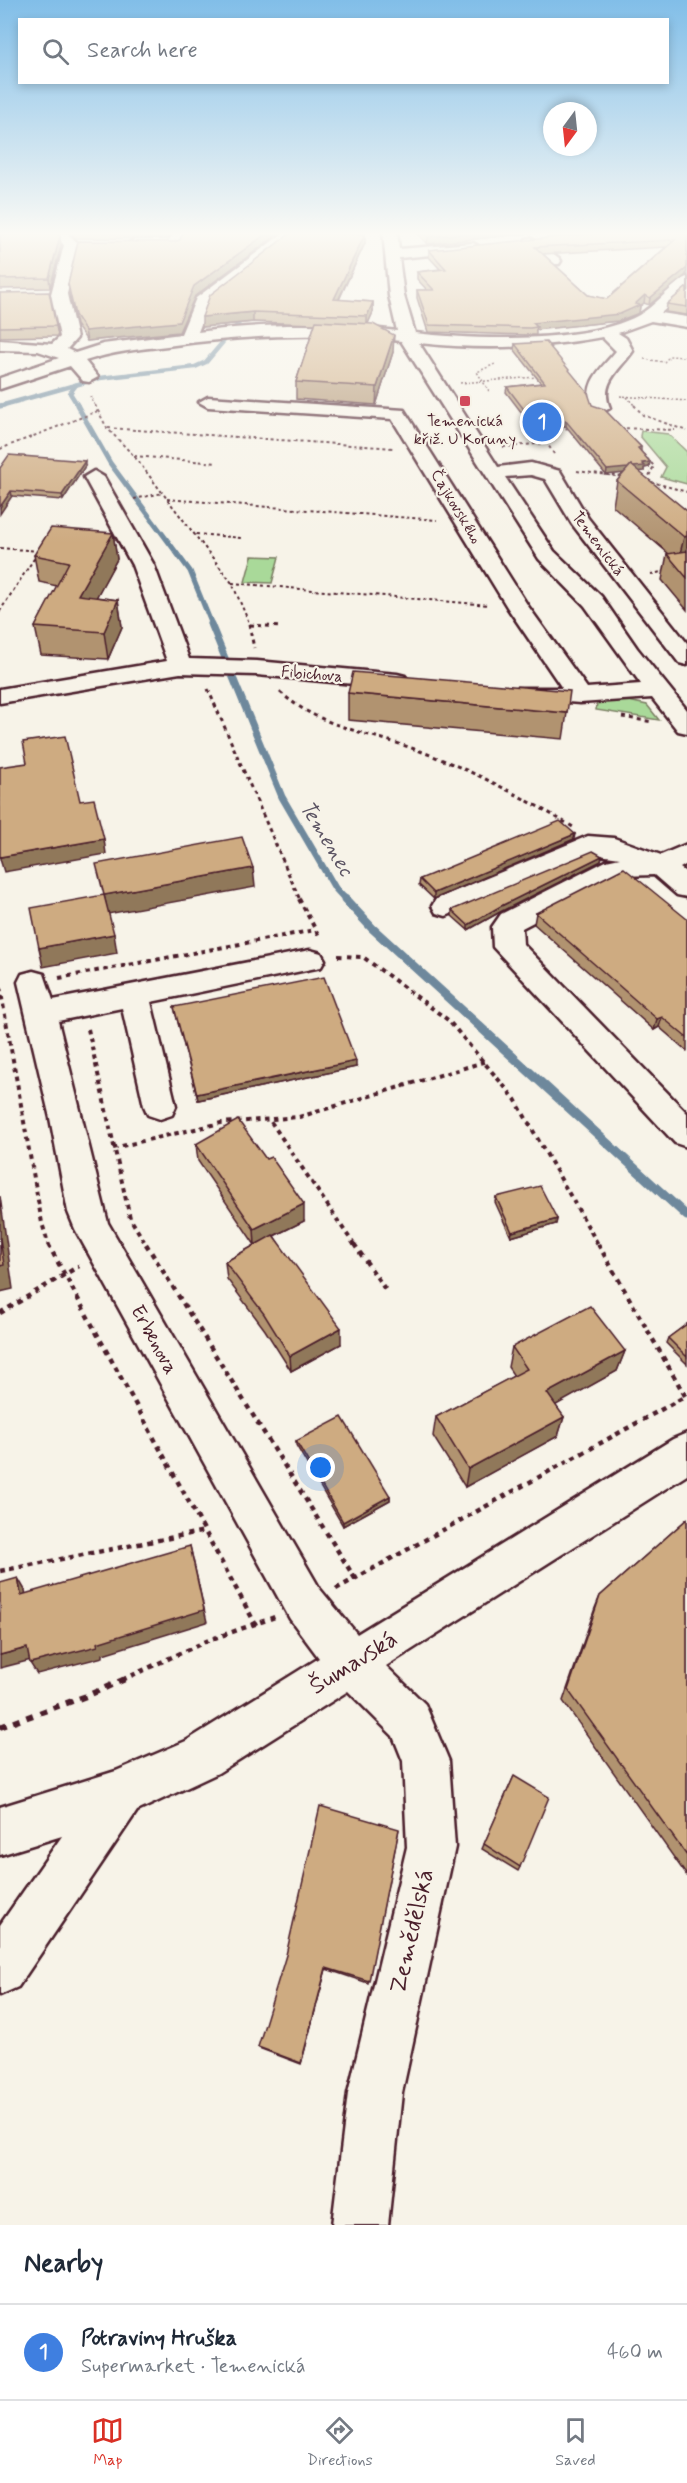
<!DOCTYPE html>
<meta charset="utf-8">
<style>
body{margin:0;font-family:Mynerve,sans-serif;background:#f6f6f7;color:#1f2937}
.compass{position:absolute;left:543px;top:102px;width:54px;height:54px;border-radius:50%;background:#fff;box-shadow:0 3px 9px #0003;rotate:195deg}
.you{position:absolute;left:321px;top:1468px;width:21px;height:21px;margin:-15px;border:4px solid #fff;border-radius:50%;background:#1a73e8;box-shadow:0 0 0 9px #1a73e833}
.badge{display:grid;place-items:center;width:39px;height:39px;border-radius:50%;background:#d93025;color:#fff;font-size:20px;font-weight:700}
.pin{position:absolute;translate:-50% -50%;border:3px solid #fff;box-shadow:0 2px 6px #0006}
.list{margin:0;padding:0;list-style:none}
h2{display:flex;justify-content:space-between;align-items:center;height:78px;margin:0;padding:0 24px;font-size:26px}
h2 small{font-size:20px;font-weight:400;color:#747a83}
.list li{display:grid;grid-template-columns:39px 1fr auto;gap:18px;align-items:center;box-sizing:border-box;height:96px;padding:0 24px;border-top:2px solid #e0e1e3}
.list b{display:block;font-size:22px;white-space:nowrap}
.list p{margin:0;font-size:20px;white-space:nowrap;color:#747a83}
.list em{font-size:20px;font-style:normal;color:#747a83}
.icon{flex:none;width:33px;height:33px;fill:none;stroke:currentColor;stroke-width:2;stroke-linecap:round;stroke-linejoin:round}
.map{position:relative;flex:none;width:687px;height:2225px;overflow:hidden}
.search{position:absolute;background:#fff;box-shadow:0 3px 9px #0003;left:18px;right:18px;top:18px;height:66px;display:flex;align-items:center;gap:15px;box-sizing:border-box;padding:0 21px;border-radius:0px;color:#747a83;font-size:22px}
.sheet{height:174px;background:#fff}
nav{display:flex;justify-content:space-around;align-items:center;box-sizing:border-box;height:84px;border-top:2px solid #e0e1e3;background:#fff;font-size:16px;color:#747a83}
nav a{display:grid;justify-items:center;gap:3px}
nav .on{color:#d93025}
.map>svg:first-child{display:block}
.green{fill:#a9d999;stroke:#7a7c62;stroke-width:1.5}
.lines{fill:none;stroke-linecap:round;stroke-linejoin:round}
.stream-far3{stroke:#6e889c;stroke-width:4.5}
.stream-far2{stroke:#6e889c;stroke-width:5}
.stream-far1{stroke:#6e889c;stroke-width:7}
.stream{stroke:#6e889c;stroke-width:9}
.minor-casing{stroke:#4a1f2b;stroke-width:5}
.path-far5{stroke:#4a1f2b;stroke-width:1.5;stroke-dasharray:2 2;stroke-linecap:butt}
.path-far4{stroke:#4a1f2b;stroke-width:2;stroke-dasharray:3 3;stroke-linecap:butt}
.path-far3{stroke:#4a1f2b;stroke-width:3;stroke-dasharray:4 4;stroke-linecap:butt}
.path-far2{stroke:#4a1f2b;stroke-width:4;stroke-dasharray:4.5 4.5;stroke-linecap:butt}
.path-far1{stroke:#4a1f2b;stroke-width:4.5;stroke-dasharray:5 5;stroke-linecap:butt}
.path{stroke:#4a1f2b;stroke-width:6;stroke-dasharray:7 7;stroke-linecap:butt}
.minor{fill:#f7f3e8;fill-rule:evenodd}
.wall{fill:#b1936f;stroke:#4a1f2b;stroke-width:1.5;fill-rule:evenodd}
.shaded-wall{fill:#90785a;stroke:#4a1f2b;stroke-width:1.5}
.building{fill:#ceab81;stroke:#4a1f2b;stroke-width:1.5;fill-rule:evenodd}
.poi-dot{fill:#d1495b;stroke:#f7f3e8;stroke-width:2}
.labels{text-anchor:middle;stroke-width:4.5;stroke-linejoin:round;paint-order:stroke}
.far-poi-label{font-size:16px;fill:#4a1f2b;stroke:#f7f3e8}
.far-street-label{font-size:16px;fill:#4a1f2b;stroke:#f7f3e8}
.street-label{font-size:20px;fill:#4a1f2b;stroke:#f7f3e8}
.water-label{font-size:21px;font-style:italic;fill:#5c5463;stroke:#f7f3e8}
.near-street-label{font-size:24px;fill:#4a1f2b;stroke:#f7f3e8}
</style>
<div class="map">
<svg width="687" height="2225" viewBox="0 0 687 2225">
<rect width="100%" height="100%" fill="#f7f3e8"/>
<filter id="ink" filterUnits="userSpaceOnUse"><feTurbulence type="fractalNoise" baseFrequency=".0167" numOctaves="2"/><feDisplacementMap in="SourceGraphic" scale="12" xChannelSelector="R" yChannelSelector="G"/><feConvolveMatrix kernelMatrix="1 2 1 2 8 2 1 2 1" color-interpolation-filters="sRGB"/></filter>
<g filter="url(#ink)">
<!-- green -->
<g class="green">
<polygon points="641,431 668,434 687,452 687,484 661,477 666,467 640,436"/>
<polygon points="252,556 279,557 272,583 245,582"/>
<polygon points="620,697 624,700 647,705 659,720 596,710 597,703"/>
</g>
<g class="lines">
<!-- stream-far3 -->
<g class="stream-far3">
<polyline points="326,241 339,231"/>
<polyline points="76,385 70,393 78,406"/>
<polyline points="0,406 100,378 195,367 206,362 244,317"/>
</g>
<!-- stream-far2 -->
<g class="stream-far2">
<polyline points="77,405 110,463 190,571 212,625"/>
<polyline points="0,406 4,405"/>
</g>
<!-- stream-far1 -->
<polyline class="stream-far1" points="211,624 282,797 335,888 346,900"/>
<!-- stream -->
<polyline class="stream" points="345,899 372,928 687,1216"/>
<!-- minor casing -->
<g class="minor-casing">
<g id="minor">
<polygon points="175,231 189,231 179,248 134,248 127,244 134,240 169,240"/>
<path d="M286,231h17l-94,72 -11,29c66,-9 134,-9 199,-1l-8,-35 -6,-65h14l2,18 74,-6 7,4 -7,4 -74,7 5,38 11,37c59,7 171,11 224,-18 15,-9 29,-25 43,-36l5,-2v13l-26,23 26,4v10l-36,-6 -33,12 8,5 7,13c-13,19 -34,32 -23,57l-9,5 -9,-5c-10,-25 10,-40 24,-57l-14,-14c-60,11 -122,13 -183,6l79,124 33,-4 29,8 28,47 99,125v22l-8,-2 -107,-139 -27,-45 -14,-4 -26,2 49,74 47,45 36,52 50,62v23l-9,-2 -26,-33 -72,5 -63,-5 -3,-5 3,-5h45l-55,-81 -115,-188 -184,-12 -9,-5 9,-5 196,13 124,196 59,82 54,-4 -56,-78 -46,-47 -138,-218c-78,-9 -156,-6 -234,5 -28,3 -55,6 -82,15l13,16 -9,5 -6,-1 -13,-15 -70,23v-11l59,-20 -21,-7 -38,-1v-10l52,4 8,-7 -9,-43 13,-49 -9,-9 2,-3h10l12,11 -12,50 10,44 -10,11 8,4 28,-9 78,-10 15,-36z"/>
<polygon points="531,238 559,258 561,261 559,264 549,264 526,245 524,242 526,239"/>
<polygon points="94,471 104,477 154,565 189,659 257,661 397,674 405,676 409,681 405,686 397,688 257,675 180,673 0,703 0,689 167,661 132,565 84,477"/>
<polygon points="588,836 614,838 661,855 687,844 687,864 680,868 687,873 687,897 677,895 654,875 621,876 522,928 523,944 687,1113 687,1147 675,1143 493,947 492,927 501,914 606,861 620,858 592,854 446,916 436,913 432,906 436,899"/>
<polygon points="310,950 321,953 325,960 321,967 151,1002 176,1106 172,1115 160,1119 148,1115 144,1106 122,1008 58,1021 108,1223 320,1589 357,1634 673,1439 687,1433 687,1475 386,1666 425,1704 449,1761 455,1847 402,2093 388,2225 332,2225 348,2093 407,1847 403,1761 393,1736 348,1691 218,1773 137,1811 18,1987 0,1995 0,1925 62,1836 0,1855 0,1807 116,1771 186,1741 319,1658 290,1619 75,1229 68,1212 50,1118 18,982 22,974 33,971 44,974 53,1000"/>
</g>
</g>
<!-- path-far5 -->
<g class="path-far5">
<polyline points="644,359 664,362 670,356 687,357"/>
<polyline points="460,383 537,377"/>
<polyline points="489,391 477,372 495,364"/>
<polyline points="90,396 95,406"/>
<polyline points="620,396 687,401"/>
<polyline points="627,397 635,406"/>
</g>
<!-- path-far4 -->
<g class="path-far4">
<polyline points="95,405 107,428 134,456 232,583 250,625"/>
<polyline points="634,405 643,415 687,431"/>
<polyline points="108,428 394,448"/>
<polyline points="620,428 675,430"/>
<polyline points="503,447 547,443"/>
<polyline points="0,449 98,411"/>
<polyline points="554,454 539,431 570,428"/>
<polyline points="643,454 654,466 647,480"/>
<polyline points="134,456 217,463"/>
<polyline points="577,471 623,477"/>
<polyline points="645,480 687,492"/>
<polyline points="134,499 163,493"/>
<polyline points="167,499 437,520"/>
<polyline points="196,534 242,538"/>
<polyline points="0,548 39,551 0,611"/>
<polyline points="651,574 667,571"/>
<polyline points="232,583 488,605"/>
<polyline points="250,625 252,625"/>
</g>
<!-- path-far3 -->
<g class="path-far3">
<polyline points="249,624 254,648"/>
<polyline points="250,625 280,627"/>
<polyline points="208,689 300,900"/>
<path d="M280,692c40,36 89,40 137,58 55,20 106,47 156,77"/>
<polyline points="622,717 653,722"/>
</g>
<!-- path-far2 -->
<g class="path-far2">
<polyline points="299,899 319,936"/>
<polyline points="338,956 363,957 448,1020 515,1099 599,1246"/>
<polyline points="59,978 315,930"/>
<polyline points="0,987 42,1223 49,1246"/>
<polyline points="88,1029 130,1218 147,1246"/>
<polyline points="271,1122 355,1246"/>
<polyline points="113,1148 221,1123 299,1117 484,1062"/>
</g>
<!-- path-far1 -->
<g class="path-far1">
<polyline points="48,1244 256,1625"/>
<polyline points="146,1244 356,1580"/>
<polyline points="354,1244 387,1292"/>
<polyline points="598,1244 687,1399"/>
<polyline points="0,1313 79,1266"/>
<polyline points="0,1571 205,1531"/>
<polyline points="336,1589 684,1397"/>
<polyline points="122,1680 209,1640 275,1617"/>
</g>
<!-- path -->
<polyline class="path" points="0,1727 89,1695 125,1679"/>
<!-- minor -->
<use href="#minor" class="minor"/>
</g>
<!-- wall -->
<g class="wall">
<polygon points="65,231 173,231 168,239 77,238"/>
<polygon points="184,231 282,231 195,296 179,332 87,341 76,325 68,284 180,240"/>
<polygon points="293,231 322,231 320,233 365,234 365,243 339,300 373,302 373,312 368,323 393,352 376,405 296,399 296,382 315,324 253,322 202,327"/>
<polygon points="415,231 551,231 427,244"/>
<path d="M687,231v44h-1l-37,30 -5,-2 -4,3 -1,7 -21,8 -78,8 -4,1v5h-7l-101,-3 -11,-34v-8h10l-10,-11v-7l23,-3 -11,-12v-7zM666,247l-59,52 -19,-4 -45,-41z"/>
<polygon points="0,234 61,246 50,288 0,289"/>
<polygon points="687,287 687,315 666,312 667,304"/>
<polygon points="0,293 56,326 58,336 0,337"/>
<polygon points="515,344 592,405 641,447 641,451 649,467 644,468 644,471 639,472 687,511 687,610 662,580 667,554 669,554 613,506 617,481 623,473 606,475 566,426 534,429 506,392 507,387 541,383 514,349"/>
<polygon points="85,466 63,500 12,496 0,468"/>
<polygon points="113,533 117,559 96,597 118,600 122,627 108,659 41,655 35,627 57,586 39,582 34,555"/>
<polygon points="348,693 567,713 563,739 348,720"/>
<polygon points="574,839 434,899 419,885 420,879"/>
<polygon points="601,861 500,912 468,930 452,916 452,910"/>
<polygon points="536,913 687,919 687,1051 659,1027 654,1030 534,924"/>
<polygon points="174,1007 356,1067 198,1100"/>
<polygon points="196,1144 304,1221 274,1236 341,1344 291,1371 265,1330 227,1279 225,1262 255,1245 198,1161"/>
<polygon points="496,1197 557,1219 556,1224 511,1237 495,1202"/>
<polygon points="687,1324 687,1364 666,1343 668,1338"/>
<polygon points="512,1347 625,1351 617,1371 555,1405 564,1417 558,1436 465,1487 433,1436 436,1417 514,1376 508,1367"/>
<polygon points="296,1441 390,1496 390,1500 343,1526 296,1445"/>
<polygon points="687,1519 687,1876 563,1701 595,1608 600,1596"/>
<polygon points="514,1776 520,1867 518,1871 482,1849"/>
<polygon points="399,1829 368,1983 326,1969 301,2064 259,2048 258,2047"/>
</g>
<!-- shaded-wall -->
<g class="shaded-wall">
<polygon points="167,231 173,231 168,239"/>
<polygon points="270,231 282,231 195,296 179,332 87,341 85,331 194,286"/>
<polygon points="314,231 322,231 312,243 312,233"/>
<polygon points="483,231 551,231 427,244 428,237"/>
<polygon points="365,234 365,243 334,309 334,299"/>
<polygon points="60,236 61,246 50,288 49,278"/>
<polygon points="687,268 686,275 649,305 650,298"/>
<polygon points="645,295 644,303 640,306 639,313 618,321 536,330 537,327 533,323 635,304"/>
<polygon points="373,302 373,312 367,326 367,316"/>
<polygon points="253,312 253,322 202,327 202,317"/>
<polygon points="394,335 393,352 376,405 377,387"/>
<polygon points="566,421 566,426 534,429 535,424"/>
<polygon points="85,461 85,466 63,500 62,495"/>
<polygon points="650,462 649,467 644,468 644,471 606,475 607,470"/>
<polygon points="11,491 12,496 0,514 0,507"/>
<polygon points="113,533 117,559 83,622 78,595"/>
<polygon points="687,536 687,560 678,562 684,537"/>
<polygon points="118,600 122,627 108,659 104,632"/>
<polygon points="575,834 574,839 434,899 434,893"/>
<polygon points="104,839 106,854 4,872 0,859 0,857"/>
<polygon points="602,856 601,861 500,912 468,930 468,925 501,906"/>
<polygon points="253,868 255,887 108,914 104,895"/>
<polygon points="114,934 117,953 43,967 39,948"/>
<polygon points="662,1017 659,1027 654,1030 657,1019"/>
<polygon points="356,1061 356,1067 198,1100 197,1094"/>
<polygon points="0,1196 13,1289 0,1292"/>
<polygon points="304,1204 304,1221 255,1245 254,1229"/>
<polygon points="557,1219 556,1224 511,1237 512,1232"/>
<polygon points="341,1328 341,1344 291,1371 290,1356"/>
<polygon points="625,1351 617,1371 542,1413 547,1393"/>
<polygon points="564,1417 558,1436 465,1487 468,1469"/>
<polygon points="390,1496 390,1500 343,1526 343,1522"/>
<polygon points="190,1546 207,1622 103,1654 103,1657 37,1674 30,1663 97,1643"/>
<polygon points="18,1578 25,1590 28,1607 21,1595"/>
<polygon points="27,1648 35,1659 0,1668 0,1655"/>
<polygon points="326,1968 326,1969 301,2064 301,2063"/>
</g>
<!-- building -->
<g class="building">
<polygon points="184,231 270,231 194,286 179,322 85,331 75,315 68,284 78,241 174,242 180,240"/>
<polygon points="293,231 314,231 312,233 365,234 334,299 373,302 367,316 253,312 202,317 210,295"/>
<polygon points="422,231 483,231 428,237"/>
<path d="M616,231h71v37l-37,30 -5,-3 -10,9 5,1 -20,9 -79,8 -8,1 4,4 -7,1 -101,-3 -12,-35h17l-17,-18 29,-3 -17,-19zM675,240l-68,59 -19,-4 -53,-48z"/>
<polygon points="57,233 60,236 49,278 0,279 0,234"/>
<polygon points="687,287 687,307 667,304"/>
<polygon points="49,292 56,326 0,327 0,293"/>
<polygon points="316,321 373,324 394,335 377,387 296,382"/>
<polygon points="546,342 588,393 592,405 604,409 641,447 638,448 650,462 642,463 645,466 633,467 631,465 628,468 607,470 566,421 535,424 507,387 545,383 515,344"/>
<polygon points="9,455 85,461 62,495 11,491 0,507 0,468"/>
<polygon points="631,465 687,511 687,536 684,537 617,481"/>
<polygon points="51,528 113,533 78,595 118,600 104,632 35,627 69,562 34,555"/>
<polygon points="687,551 687,578 667,554"/>
<polygon points="353,672 570,691 567,713 348,693"/>
<polygon points="65,736 80,801 94,799 104,839 0,857 0,767 27,763 23,742"/>
<polygon points="560,821 575,834 434,893 420,879"/>
<polygon points="242,837 253,868 104,895 114,934 39,948 31,908 104,895 96,864"/>
<polygon points="593,851 602,856 501,906 468,925 452,910"/>
<polygon points="624,868 687,919 687,1038 662,1017 657,1019 536,913"/>
<polygon points="324,977 356,1061 197,1094 174,1007"/>
<polygon points="238,1120 266,1159 271,1157 304,1204 254,1229 196,1144"/>
<polygon points="540,1186 557,1219 512,1232 496,1197"/>
<polygon points="273,1235 341,1328 290,1356 264,1314 225,1262"/>
<polygon points="0,1238 4,1265 0,1266"/>
<polygon points="590,1306 625,1351 547,1393 564,1417 468,1469 436,1417 527,1369 512,1347"/>
<polygon points="687,1324 687,1357 668,1338"/>
<polygon points="342,1417 390,1496 343,1522 296,1441"/>
<polygon points="687,1519 687,1856 568,1690 600,1596"/>
<polygon points="190,1546 204,1610 97,1643 98,1646 30,1663 27,1648 0,1655 0,1583 18,1578 21,1595"/>
<polygon points="514,1776 549,1797 520,1867 484,1844"/>
<polygon points="320,1806 399,1829 369,1981 326,1968 301,2063 258,2047 286,1955"/>
</g>
</g>
<!-- sky -->
<linearGradient id="sky" x2="0" y2="1"><stop stop-color="#81bee8"/><stop offset="0.43" stop-color="#fbfaf5"/><stop offset="1" stop-color="#fbfaf5" stop-opacity="0"/></linearGradient>
<rect width="687" height="543" fill="url(#sky)"/>
<!-- markers -->
<rect class="poi-dot" x="459" y="395" width="12" height="12" rx="3"/>
<g class="labels">
<!-- far-poi labels -->
<g class="far-poi-label">
<text x="465" y="426">Temenická<tspan x="465" dy="18">křiž. U Koruny</tspan></text>
</g>
<!-- far-street labels -->
<g class="far-street-label">
<text transform="translate(457 506) rotate(59)" y="6">Čajkovského</text>
<text transform="translate(599 543) rotate(53)" y="6">Temenická</text>
<text transform="translate(312 673) rotate(5)" y="6">Fibichova</text>
</g>
<!-- street labels -->
<g class="street-label">
<text transform="translate(155 1339) rotate(61)" y="7">Erbenova</text>
</g>
<!-- water labels -->
<g class="water-label">
<text transform="translate(327 838) rotate(59)" y="7">Temenec</text>
</g>
<!-- near-street labels -->
<g class="near-street-label">
<text transform="translate(353 1662) rotate(-32)" y="8">Šumavská</text>
<text transform="translate(411 1931) rotate(-77)" y="8">Zemědělská</text>
</g>
</g>
</svg>
<svg class="compass" viewBox="-18 -18 36 36"><path d="M0-13l5 13h-10z" fill="#e53935"/><path d="M0 13l5-13h-10z" fill="#747a83"/></svg>
<div class="you"></div>
<div class="pin badge" style="left:542px;top:422px;background:#3f7fe0">1</div>
<div class="search"><svg class="icon" aria-label="search" viewBox="0 0 24 24"><circle cx="10" cy="10" r="6"/><path d="M15 15l6 6"/></svg>Search here</div>
</div>
<section class="sheet">
<h2>Nearby<small></small></h2>
<ul class="list">
<li><span class="badge" style="background:#3f7fe0">1</span><div><b>Potraviny Hruška</b><p>Supermarket · Temenická</p></div><em>460 m</em></li>
</ul>
</section>
<nav>
<a class="on"><svg class="icon" aria-label="map" viewBox="0 0 24 24"><path d="M3 6l6-2 6 2 6-2v14l-6 2-6-2-6 2zM9 4v14M15 6v14"/></svg>Map</a>
<a><svg class="icon" aria-label="directions" viewBox="0 0 24 24"><path d="M12 3l9 9-9 9-9-9zM9 14v-3h6M13 9l2 2-2 2"/></svg>Directions</a>
<a><svg class="icon" aria-label="saved" viewBox="0 0 24 24"><path d="M7 4h10v16l-5-4-5 4z"/></svg>Saved</a>
</nav>
